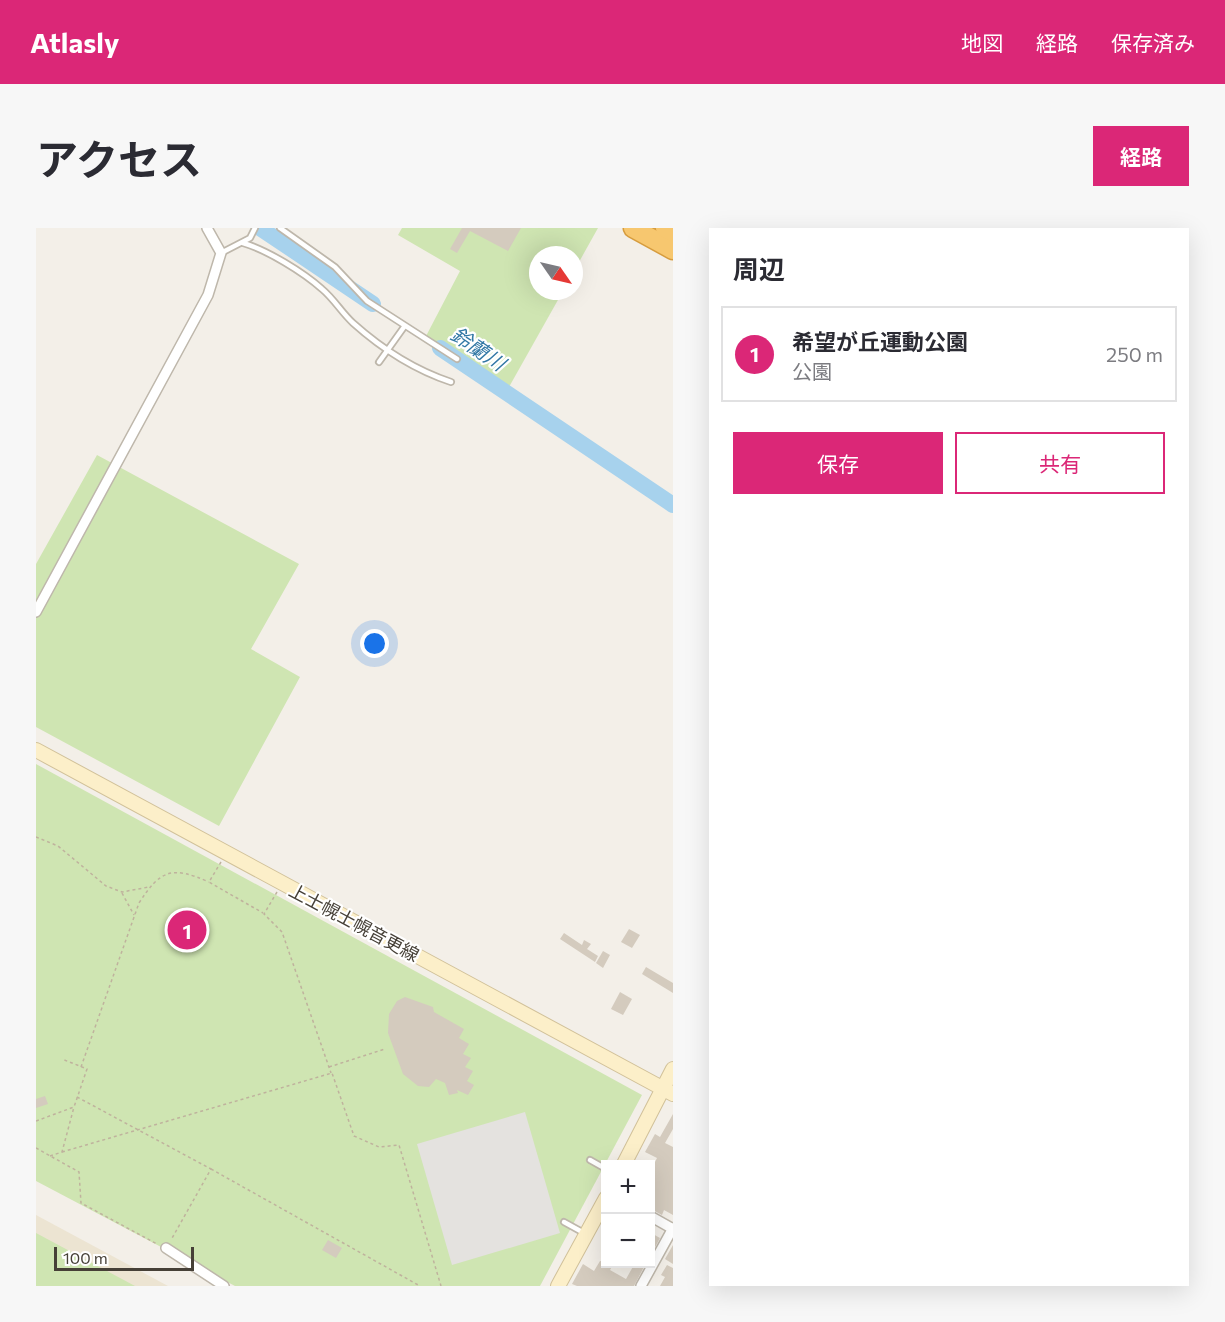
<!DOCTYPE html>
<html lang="ja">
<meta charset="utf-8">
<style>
body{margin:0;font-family:Commissioner,"Noto Sans JP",sans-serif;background:#f7f7f7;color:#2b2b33}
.controls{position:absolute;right:18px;bottom:18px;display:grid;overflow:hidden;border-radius:0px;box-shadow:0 6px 24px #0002}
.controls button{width:54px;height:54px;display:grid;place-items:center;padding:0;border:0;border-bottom:2px solid #e1e1e2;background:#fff;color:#2b2b33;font:30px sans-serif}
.compass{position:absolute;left:493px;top:18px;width:54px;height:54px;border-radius:50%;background:#fff;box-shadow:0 6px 24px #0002;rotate:124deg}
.scale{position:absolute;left:18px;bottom:15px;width:140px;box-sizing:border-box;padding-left:6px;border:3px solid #464037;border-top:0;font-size:16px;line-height:21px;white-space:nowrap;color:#464037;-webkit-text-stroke:4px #fff;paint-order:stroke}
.you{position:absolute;left:339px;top:416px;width:21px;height:21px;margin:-15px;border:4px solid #fff;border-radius:50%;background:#1a73e8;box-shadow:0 0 0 9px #1a73e833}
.badge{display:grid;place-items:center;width:39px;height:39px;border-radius:50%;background:#db2777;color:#fff;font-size:20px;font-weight:700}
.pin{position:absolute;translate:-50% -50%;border:3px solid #fff;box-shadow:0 2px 6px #0006}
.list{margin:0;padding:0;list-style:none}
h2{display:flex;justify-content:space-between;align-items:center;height:78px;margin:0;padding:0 24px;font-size:26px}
h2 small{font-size:20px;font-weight:400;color:#7c7c81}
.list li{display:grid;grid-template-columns:39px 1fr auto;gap:18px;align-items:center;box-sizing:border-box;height:96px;margin:0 12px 12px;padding:0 12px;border:2px solid #e1e1e2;border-radius:0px}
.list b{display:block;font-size:22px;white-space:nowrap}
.list p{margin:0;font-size:20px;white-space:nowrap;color:#7c7c81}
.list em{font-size:20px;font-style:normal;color:#7c7c81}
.actions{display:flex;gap:12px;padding:18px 24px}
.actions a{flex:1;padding:14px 0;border:2px solid #db2777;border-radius:0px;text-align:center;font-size:21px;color:#db2777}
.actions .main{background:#db2777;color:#fff}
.map{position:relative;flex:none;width:637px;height:1058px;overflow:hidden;border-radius:0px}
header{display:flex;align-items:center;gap:36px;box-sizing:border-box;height:84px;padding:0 30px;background:#db2777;color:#fff}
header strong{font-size:28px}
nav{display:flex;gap:33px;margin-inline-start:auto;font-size:21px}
.intro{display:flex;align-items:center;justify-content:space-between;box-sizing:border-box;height:144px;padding:0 36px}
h1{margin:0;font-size:42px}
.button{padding:15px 27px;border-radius:0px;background:#db2777;color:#fff;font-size:21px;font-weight:700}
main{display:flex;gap:36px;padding:0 36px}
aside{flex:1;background:#fff;border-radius:0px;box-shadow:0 6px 24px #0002}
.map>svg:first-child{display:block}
.education{fill:#ece4d2}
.green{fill:#cfe5b2}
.parking{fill:#e4e2df}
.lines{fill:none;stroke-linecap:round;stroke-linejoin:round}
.river{stroke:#a7d2ed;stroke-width:16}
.building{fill:#d4cbbe}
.lane-casing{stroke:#beb7ab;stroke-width:8}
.street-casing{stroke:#beb7ab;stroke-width:12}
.secondary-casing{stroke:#d1c199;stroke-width:16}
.highway-casing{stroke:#d69c3e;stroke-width:21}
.path{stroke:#bfb29d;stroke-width:1.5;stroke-dasharray:3 3;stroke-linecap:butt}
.lane{stroke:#fff;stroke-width:4.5}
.street{stroke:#fff;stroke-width:9}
.secondary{stroke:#fcefc9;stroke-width:14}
.highway{stroke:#f7c76f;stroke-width:18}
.labels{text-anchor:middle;stroke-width:4.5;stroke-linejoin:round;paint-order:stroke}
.street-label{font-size:18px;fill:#464037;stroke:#fff}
.water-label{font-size:20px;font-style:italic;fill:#3278a5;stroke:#fff}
</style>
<header>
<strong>Atlasly</strong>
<nav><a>地図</a><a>経路</a><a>保存済み</a></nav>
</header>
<div class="intro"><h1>アクセス</h1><a class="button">経路</a></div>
<main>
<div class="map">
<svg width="637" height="1058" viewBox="0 0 637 1058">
<rect width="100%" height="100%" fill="#f3efe8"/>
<!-- education -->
<polygon class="education" points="0,987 132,1058 0,1058"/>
<!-- green -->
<g class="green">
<polygon points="366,0 562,0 538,43 538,27 502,27 502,63 527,63 473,159 389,110 424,43 362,7"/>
<polygon points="61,227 263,336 215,421 264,449 183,598 0,499 0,336"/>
<polygon points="0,536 606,867 504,1058 199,1058 0,953"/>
<polygon points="0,1005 99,1058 0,1058"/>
</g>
<!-- parking -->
<polygon class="parking" points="489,884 524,1005 416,1037 381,916"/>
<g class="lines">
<!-- river -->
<g class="river">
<polyline points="224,0 337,76"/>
<polyline points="404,120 637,277"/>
</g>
</g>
<!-- building -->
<g class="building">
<polygon points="426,0 485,0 472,23 434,3 421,25 414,21"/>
<polygon points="593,701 604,707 596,720 585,714"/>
<polygon points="528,705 546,717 548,712 555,716 551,721 562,728 559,734 524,711"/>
<polygon points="567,723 574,727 567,740 560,735"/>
<polygon points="610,739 637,755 637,765 606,746"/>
<polygon points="584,764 596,771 587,787 575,781"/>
<polygon points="369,769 397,779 398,784 428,801 423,810 433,816 427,826 435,830 429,839 437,843 431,853 438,857 432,867 421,862 422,865 413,867 409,855 400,851 393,859 382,858 367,846 352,805 353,786 361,773"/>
<polygon points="9,868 12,876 0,880 0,871"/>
<polygon points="637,886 637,901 629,915 637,919 637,987 628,982 626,987 615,981 615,942 621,930 609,924 619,906 624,909"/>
<polygon points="615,1005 624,1010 615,1027"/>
<polygon points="292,1012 306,1020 300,1030 286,1022"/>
<polygon points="637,1017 637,1036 629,1031"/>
<polygon points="564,1033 578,1035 574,1042 590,1051 599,1035 610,1035 598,1058 541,1058 536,1056 547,1036 558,1043"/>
<polygon points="631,1037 637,1040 637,1058 624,1058 629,1049 625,1047"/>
</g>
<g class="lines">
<!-- lane casing -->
<g class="lane-casing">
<g id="lane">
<polyline points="244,0 299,39 331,73 421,131"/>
<path d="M207,15c24,7 60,29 79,46 12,10 20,24 31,34 29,26 62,47 98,59"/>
<polyline points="185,25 214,10 219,0"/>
<polyline points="343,134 368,99"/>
<polyline points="554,932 570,941"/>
<polyline points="528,994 548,1005"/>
</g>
</g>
<!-- street casing -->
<g class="street-casing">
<g id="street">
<polyline points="0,384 172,67 185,25 171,0"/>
<polyline points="614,988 637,1001"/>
<polyline points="130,1020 188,1058"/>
<polyline points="605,1058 637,1000"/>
</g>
</g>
<!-- secondary casing -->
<g class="secondary-casing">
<g id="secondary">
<polyline points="0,522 637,866"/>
<polyline points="588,936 637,841"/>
<polyline points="522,1058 570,970"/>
</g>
</g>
<!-- highway casing -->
<g class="highway-casing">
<g id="highway">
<polyline points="597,0 637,22"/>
<polyline points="629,0 637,4"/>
</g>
</g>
<!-- path -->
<g class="path">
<polyline points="0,609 22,618 70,658 86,664 113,659"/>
<polyline points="185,634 173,654 227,685"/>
<polyline points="241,664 228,686 246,704 295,845"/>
<polyline points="86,665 98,687"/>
<path d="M45,839l58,-164c22,-34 33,-37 70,-21"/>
<polyline points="293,839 349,821"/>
<polyline points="41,869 175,941 135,1012"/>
<polyline points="0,893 38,879 51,841 26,831"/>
<polyline points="0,920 43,944 45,975 121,1016"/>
<polyline points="26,924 296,845 318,908 343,919 363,917 405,1058"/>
<polyline points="14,928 26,924 38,879"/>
<polyline points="175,941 384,1058"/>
</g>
<!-- lane -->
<use href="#lane" class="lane"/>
<!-- street -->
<use href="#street" class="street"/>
<!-- secondary -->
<use href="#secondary" class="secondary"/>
<!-- highway -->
<use href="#highway" class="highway"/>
</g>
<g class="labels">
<!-- street labels -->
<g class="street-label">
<text transform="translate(318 695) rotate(28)" y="6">上士幌士幌音更線</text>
</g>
<!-- water labels -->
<g class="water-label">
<text transform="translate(442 121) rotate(34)" y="7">鈴蘭川</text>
</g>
</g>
</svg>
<div class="controls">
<button>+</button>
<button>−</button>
</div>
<svg class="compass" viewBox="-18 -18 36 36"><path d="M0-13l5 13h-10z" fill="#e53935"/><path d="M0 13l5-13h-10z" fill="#7c7c81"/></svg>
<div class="scale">100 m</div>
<div class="you"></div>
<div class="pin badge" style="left:151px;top:702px">1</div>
</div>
<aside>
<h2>周辺<small></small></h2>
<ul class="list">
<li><span class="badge">1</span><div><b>希望が丘運動公園</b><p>公園</p></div><em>250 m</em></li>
</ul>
<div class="actions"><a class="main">保存</a><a>共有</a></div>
</aside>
</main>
